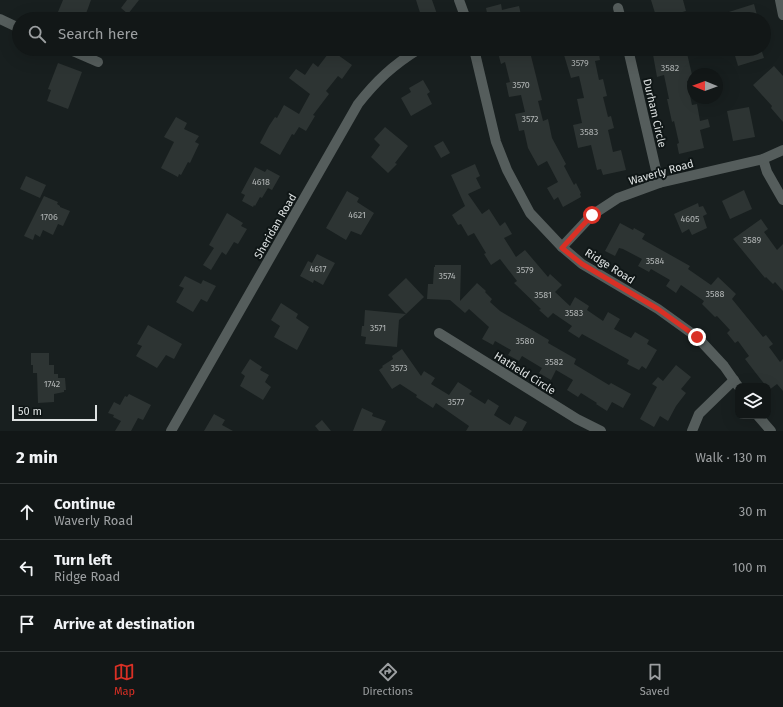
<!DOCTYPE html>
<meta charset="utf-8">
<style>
body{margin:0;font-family:"Fira Sans",sans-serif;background:#1b2020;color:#f1f3f6}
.controls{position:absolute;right:12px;bottom:12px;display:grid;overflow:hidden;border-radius:8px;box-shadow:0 4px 16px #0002}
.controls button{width:36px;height:36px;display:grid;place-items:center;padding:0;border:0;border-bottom:1px solid #313636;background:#121717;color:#f1f3f6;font:20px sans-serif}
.compass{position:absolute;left:687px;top:68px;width:36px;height:36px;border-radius:50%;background:#121717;box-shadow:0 4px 16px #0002;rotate:271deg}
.scale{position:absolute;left:12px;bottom:10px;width:85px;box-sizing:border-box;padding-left:4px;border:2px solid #dee2e2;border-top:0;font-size:11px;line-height:14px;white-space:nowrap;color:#dee2e2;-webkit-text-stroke:3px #0f1616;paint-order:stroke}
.stop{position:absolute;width:12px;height:12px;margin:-9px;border:3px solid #d93025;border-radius:50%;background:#fff}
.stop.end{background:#d93025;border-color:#fff;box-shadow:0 1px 4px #0008}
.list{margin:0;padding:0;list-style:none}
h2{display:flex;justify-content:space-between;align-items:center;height:52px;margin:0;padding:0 16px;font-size:17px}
h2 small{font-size:13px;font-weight:400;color:#9c9fa1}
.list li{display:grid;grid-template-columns:26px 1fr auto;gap:12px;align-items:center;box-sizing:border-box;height:56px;padding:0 16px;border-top:1px solid #313636}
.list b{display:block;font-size:15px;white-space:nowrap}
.list p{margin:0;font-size:13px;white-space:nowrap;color:#9c9fa1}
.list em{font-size:13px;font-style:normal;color:#9c9fa1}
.icon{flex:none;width:22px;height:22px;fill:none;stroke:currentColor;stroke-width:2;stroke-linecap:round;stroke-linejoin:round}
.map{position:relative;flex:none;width:783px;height:431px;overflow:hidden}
.search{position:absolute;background:#121717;box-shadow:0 4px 16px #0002;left:12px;right:12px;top:12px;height:44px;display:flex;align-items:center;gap:10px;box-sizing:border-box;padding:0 14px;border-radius:22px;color:#9c9fa1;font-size:15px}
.sheet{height:220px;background:#121717}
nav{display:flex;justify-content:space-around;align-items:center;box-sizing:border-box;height:56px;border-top:1px solid #313636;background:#121717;font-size:11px;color:#9c9fa1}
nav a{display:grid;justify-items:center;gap:2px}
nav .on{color:#d93025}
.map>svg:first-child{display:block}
.building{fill:#2d3433}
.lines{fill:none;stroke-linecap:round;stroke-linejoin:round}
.minor{stroke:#555d5c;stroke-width:10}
.route{stroke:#d93025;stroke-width:5}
.labels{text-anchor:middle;stroke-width:4;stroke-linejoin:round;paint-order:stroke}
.number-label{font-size:9px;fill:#b2b6b6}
.street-label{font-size:11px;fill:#dee2e2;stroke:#0f1616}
</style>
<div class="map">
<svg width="783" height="431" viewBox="0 0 783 431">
<rect width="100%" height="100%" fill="#181f1f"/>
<!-- building -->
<g class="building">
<polygon points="63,0 91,0 84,19 55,19"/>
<polygon points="127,0 139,0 128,14 121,8"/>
<polygon points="416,0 432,0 437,14 434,15 435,17 428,19 422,19"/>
<polygon points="651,0 683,0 686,11 679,13 680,14 661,19 659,12 655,13"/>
<polygon points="501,4 502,10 519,6 522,19 479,19 479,16 487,13 486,8"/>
<polygon points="754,4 758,19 714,19 713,17"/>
<polygon points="497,49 523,49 524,54 530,52 542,100 538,101 543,121 548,119 552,138 566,164 564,166 574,185 576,183 581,193 580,194 581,197 563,207 558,197 554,200 547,188 558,182 547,161 538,166 528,148 524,130 519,131 515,114 525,112 521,95 509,97 506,83 510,82 505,62 501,64"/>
<polygon points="592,49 598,49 600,60 595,61 599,80 603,79 607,96 603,97 608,117 611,116 614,128 608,130 613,152 621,150 626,170 603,175 601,169 597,170 591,145 578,148 573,125 582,123 577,99 584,98 579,76 571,78 564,55"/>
<polygon points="652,49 686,49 693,79 687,81 692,105 697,104 700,121 708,119 710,127 700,130 704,148 679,154 677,144 679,143 674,121 672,122 667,99 669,99 664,75 657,77"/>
<polygon points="733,49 761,49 764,58 738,66"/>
<polygon points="331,50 352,65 342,79 338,76 326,91 329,94 313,115 315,116 306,131 299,127 294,135 292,134 280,155 260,143 269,126 275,117 277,118 284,105 299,114 310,94 289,78 296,69 305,75 313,63 318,67"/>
<polygon points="58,63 82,72 68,109 47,101 51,90 48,89"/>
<polygon points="774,66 783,76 783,122 771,108 772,106 753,85"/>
<polygon points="423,80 430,92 427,94 432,104 411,116 401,98 411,92 409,88"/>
<polygon points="749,107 755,137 733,141 727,111"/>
<polygon points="176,117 187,123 184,129 199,136 195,142 199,144 190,163 188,162 181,175 179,174 178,177 161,168 174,142 164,137"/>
<polygon points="385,127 408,146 395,163 397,164 388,173 371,157 380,145 374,139"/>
<polygon points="443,141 450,153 441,158 434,146"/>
<polygon points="475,164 480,176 476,178 481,188 468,194 482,214 489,209 500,226 505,222 512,234 504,238 516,257 525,250 548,277 550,274 562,285 555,292 570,306 575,297 589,306 587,310 603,321 608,312 620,319 614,329 631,338 635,332 649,340 647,344 657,350 646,369 642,366 639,370 627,364 629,360 582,334 579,338 568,331 572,326 553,313 548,318 539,310 541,309 514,283 517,281 500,259 491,265 484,254 486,253 474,233 468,236 461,224 458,225 452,215 465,206 451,175"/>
<polygon points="255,167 265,172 267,169 280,176 272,190 268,188 262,198 260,197 255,206 254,205 253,207 242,201 245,195 241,193"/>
<polygon points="26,176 46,185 40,198 20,189"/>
<polygon points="744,190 752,209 730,219 722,201"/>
<polygon points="347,191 359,198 357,202 374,213 361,235 351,231 346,240 326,228"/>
<polygon points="44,196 58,202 57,204 60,206 60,207 70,211 63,226 58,224 53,235 43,230 40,237 35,234 33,240 24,236"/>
<polygon points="698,203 699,207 703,206 707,214 703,216 707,228 692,235 689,229 682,233 674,214"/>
<polygon points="227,213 243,223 241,226 247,229 238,244 234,242 226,255 222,252 211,270 203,265 214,248 209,245"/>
<polygon points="761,219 768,229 764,232 777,250 783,244 783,291 775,282 773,284 766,277 765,278 733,239"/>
<polygon points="620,223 633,230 634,228 645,234 642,239 690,266 688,269 711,285 718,277 736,294 732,299 763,337 766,335 773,344 769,347 780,362 783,359 783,391 777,384 769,390 768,386 766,386 755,372 745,359 749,356 738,341 735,343 727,333 730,330 717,316 715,317 702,304 704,301 681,285 676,293 666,286 670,280 651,269 649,272 638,266 642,259 623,249 619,248 615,256 605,251"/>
<polygon points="317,254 335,263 323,285 314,280 313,283 300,276 308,261 312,263"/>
<polygon points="435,265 461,265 460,301 477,283 486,291 485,292 492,299 490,302 500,311 549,340 548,343 576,359 574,364 609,385 611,383 631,394 623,408 612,402 607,411 596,404 597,403 581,393 578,397 567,390 573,380 556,370 551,380 539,373 542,368 522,356 519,361 508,355 511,350 495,341 493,345 482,339 489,327 469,309 465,313 450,300 427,299 428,284 433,284 434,267 435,267"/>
<polygon points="185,276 201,284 203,280 216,286 207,302 201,299 193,312 176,302 184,288 179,286"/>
<polygon points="406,278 424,297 406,314 388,295"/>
<polygon points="281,303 298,314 296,318 309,327 297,350 274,337 280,326 271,320"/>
<polygon points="365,310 406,314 399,320 397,347 365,344 366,337 361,336 362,326 364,326"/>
<polygon points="148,325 182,344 174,359 166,355 157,368 136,356 142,346 137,344"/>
<polygon points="402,349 421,376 424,371 435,378 431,384 449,395 458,382 472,391 469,394 485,404 488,399 499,406 494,415 510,425 515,416 527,422 522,431 466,431 469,426 436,403 433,408 416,397 417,395 400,384 392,389 379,370 383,367 382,366 393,359 392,356"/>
<polygon points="31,353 49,353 49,365 54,365 54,374 58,374 58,378 65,378 66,390 64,390 64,392 54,394 54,402 38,403 37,373 33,373 33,365 31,365"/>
<polygon points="250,359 262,367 260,370 269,375 265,382 271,387 263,400 240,386 245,376 241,373"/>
<polygon points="676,365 691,377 681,389 686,393 676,406 668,421 660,416 654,427 640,419 657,387 652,384 658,377 663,381"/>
<polygon points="129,394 151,405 143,420 138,418 131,431 115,431 121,421 113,417 114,415 108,413 114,402 120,405 125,396 127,397"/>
<polygon points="362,408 373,413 372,416 386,421 381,431 353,431"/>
<polygon points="214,414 225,420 222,425 233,431 204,431"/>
<polygon points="322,420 331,431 319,431 315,426"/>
</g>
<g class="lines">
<!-- minor -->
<g class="minor">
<polyline points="459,0 466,19"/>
<polyline points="780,0 783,15"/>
<polyline points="618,8 621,19"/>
<polyline points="0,19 19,28"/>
<polyline points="68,49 98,62"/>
<polyline points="474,49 496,142 507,170 530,213 562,247 582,264 658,309 697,337 724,366 738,386"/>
<polyline points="628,49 659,183"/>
<polyline points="763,159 767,172 783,200"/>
<polyline points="562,247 592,215 618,198 659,183 763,159 783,150"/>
<polyline points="439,333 577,419 601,431"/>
<polyline points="758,416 771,431"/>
<path d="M171,431l187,-327c18,-23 35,-39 61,-55"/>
<polyline points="692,431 699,414 734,380"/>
</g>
</g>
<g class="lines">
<!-- route -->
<polyline class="route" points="592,215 562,248 582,264 658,309 697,337"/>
</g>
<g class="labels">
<!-- number labels -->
<g class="number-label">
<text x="580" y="66">3579</text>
<text x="670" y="71">3582</text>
<text x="521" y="88">3570</text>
<text x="530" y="122">3572</text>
<text x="589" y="135">3583</text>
<text x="261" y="185">4618</text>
<text x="357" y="218">4621</text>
<text x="49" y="220">1706</text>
<text x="690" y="222">4605</text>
<text x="752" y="243">3589</text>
<text x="655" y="264">3584</text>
<text x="318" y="272">4617</text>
<text x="525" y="273">3579</text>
<text x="447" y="279">3574</text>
<text x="715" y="297">3588</text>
<text x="543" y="298">3581</text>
<text x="574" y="316">3583</text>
<text x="378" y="331">3571</text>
<text x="525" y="344">3580</text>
<text x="554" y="365">3582</text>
<text x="399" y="371">3573</text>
<text x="52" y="387">1742</text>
<text x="456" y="405">3577</text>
</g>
<!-- street labels -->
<g class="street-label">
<text transform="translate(655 113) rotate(77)" y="4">Durham Circle</text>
<text transform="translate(661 172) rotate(-16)" y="4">Waverly Road</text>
<text transform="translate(275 226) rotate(-60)" y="4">Sheridan Road</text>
<text transform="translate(610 266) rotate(32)" y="4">Ridge Road</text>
<text transform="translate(525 373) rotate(32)" y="4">Hatfield Circle</text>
</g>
</g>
</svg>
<div class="controls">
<button><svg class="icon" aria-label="layers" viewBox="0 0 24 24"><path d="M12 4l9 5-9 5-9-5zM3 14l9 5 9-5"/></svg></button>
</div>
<svg class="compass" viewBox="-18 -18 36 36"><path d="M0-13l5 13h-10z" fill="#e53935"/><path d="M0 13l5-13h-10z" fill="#9c9fa1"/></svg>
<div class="scale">50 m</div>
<div class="stop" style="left:592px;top:215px"></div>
<div class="stop end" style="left:697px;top:337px"></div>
<div class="search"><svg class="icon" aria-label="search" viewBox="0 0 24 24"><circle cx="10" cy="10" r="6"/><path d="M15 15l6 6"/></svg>Search here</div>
</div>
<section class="sheet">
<h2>2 min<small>Walk · 130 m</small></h2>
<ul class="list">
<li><svg class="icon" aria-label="ahead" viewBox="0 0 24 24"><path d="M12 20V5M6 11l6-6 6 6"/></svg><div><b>Continue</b><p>Waverly Road</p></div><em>30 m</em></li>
<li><svg class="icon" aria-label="left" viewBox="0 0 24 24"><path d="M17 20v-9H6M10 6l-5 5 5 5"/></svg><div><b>Turn left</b><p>Ridge Road</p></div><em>100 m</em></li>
<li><svg class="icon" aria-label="arrive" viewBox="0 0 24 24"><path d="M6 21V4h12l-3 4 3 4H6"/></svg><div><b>Arrive at destination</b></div></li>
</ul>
</section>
<nav>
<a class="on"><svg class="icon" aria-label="map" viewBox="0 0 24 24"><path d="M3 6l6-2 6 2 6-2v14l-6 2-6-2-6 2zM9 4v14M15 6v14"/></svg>Map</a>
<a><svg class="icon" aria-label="directions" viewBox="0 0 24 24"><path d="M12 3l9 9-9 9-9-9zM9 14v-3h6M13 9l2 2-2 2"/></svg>Directions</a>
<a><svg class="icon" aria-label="saved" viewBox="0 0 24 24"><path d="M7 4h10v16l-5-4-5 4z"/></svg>Saved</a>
</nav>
